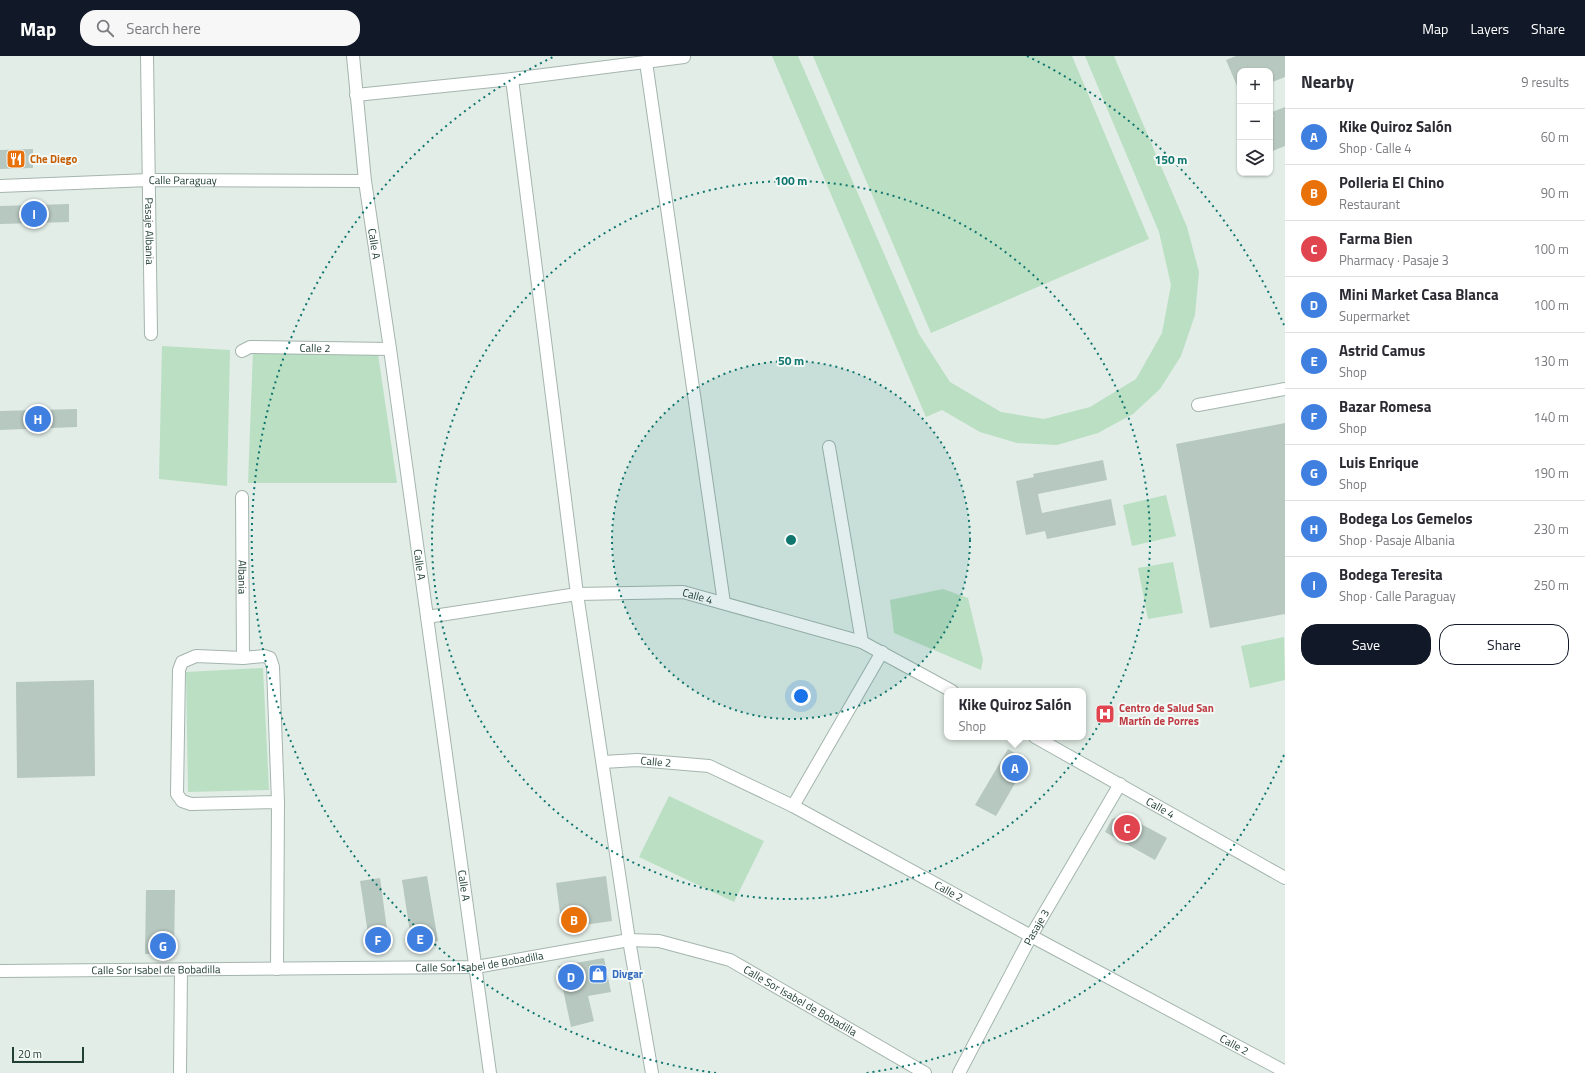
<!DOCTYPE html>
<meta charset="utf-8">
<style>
body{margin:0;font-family:"Titillium Web",sans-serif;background:#f7f7f7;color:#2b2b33}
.controls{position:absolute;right:12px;top:12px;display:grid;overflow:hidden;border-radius:8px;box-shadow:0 1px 3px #0004}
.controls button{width:36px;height:36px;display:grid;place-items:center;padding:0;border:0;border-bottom:1px solid #e1e1e2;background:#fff;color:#2b2b33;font:20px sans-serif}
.scale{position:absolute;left:12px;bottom:10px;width:72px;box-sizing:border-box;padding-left:4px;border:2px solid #213f35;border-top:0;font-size:11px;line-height:14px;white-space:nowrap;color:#213f35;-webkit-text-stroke:3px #f3f9f6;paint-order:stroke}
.you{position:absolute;left:801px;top:640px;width:14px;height:14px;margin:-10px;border:3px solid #fff;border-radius:50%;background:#1a73e8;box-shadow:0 0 0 6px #1a73e833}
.badge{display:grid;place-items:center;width:26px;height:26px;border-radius:50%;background:#111827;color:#fff;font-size:13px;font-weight:700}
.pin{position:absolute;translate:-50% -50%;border:2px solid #fff;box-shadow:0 1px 4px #0006}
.popup{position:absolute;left:944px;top:632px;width:142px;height:52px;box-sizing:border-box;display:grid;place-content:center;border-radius:8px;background:#fff;filter:drop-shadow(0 1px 3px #0005);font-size:13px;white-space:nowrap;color:#7c7c81}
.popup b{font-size:15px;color:#2b2b33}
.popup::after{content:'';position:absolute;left:50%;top:100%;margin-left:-8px;border:8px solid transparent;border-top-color:#fff}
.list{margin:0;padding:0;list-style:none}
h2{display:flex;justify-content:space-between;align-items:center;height:52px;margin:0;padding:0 16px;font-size:17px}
h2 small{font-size:13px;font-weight:400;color:#7c7c81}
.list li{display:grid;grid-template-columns:26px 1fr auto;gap:12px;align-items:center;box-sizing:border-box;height:56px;padding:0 16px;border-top:1px solid #e1e1e2}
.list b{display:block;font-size:15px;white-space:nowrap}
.list p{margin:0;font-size:13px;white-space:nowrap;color:#7c7c81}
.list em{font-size:13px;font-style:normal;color:#7c7c81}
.actions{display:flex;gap:8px;padding:12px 16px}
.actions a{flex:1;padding:9px 0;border:1px solid #111827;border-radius:16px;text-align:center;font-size:14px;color:#111827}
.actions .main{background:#111827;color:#fff}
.icon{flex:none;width:22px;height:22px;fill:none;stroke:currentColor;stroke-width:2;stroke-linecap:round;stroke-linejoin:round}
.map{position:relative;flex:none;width:1285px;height:1017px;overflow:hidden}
header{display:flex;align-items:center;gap:24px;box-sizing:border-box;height:56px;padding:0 20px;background:#111827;color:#fff}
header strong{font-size:19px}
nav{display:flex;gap:22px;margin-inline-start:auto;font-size:14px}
.search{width:280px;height:36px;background:#f7f7f7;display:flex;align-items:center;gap:10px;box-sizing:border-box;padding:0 14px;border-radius:16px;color:#7c7c81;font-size:15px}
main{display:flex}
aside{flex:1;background:#fff}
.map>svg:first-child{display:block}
.green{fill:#badfc2}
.building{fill:#b7c8c0}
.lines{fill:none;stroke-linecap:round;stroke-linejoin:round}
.service-casing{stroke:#a4b5ae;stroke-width:14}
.minor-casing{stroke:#a4b5ae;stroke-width:14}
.service{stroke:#fff;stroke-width:12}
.minor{stroke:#fff;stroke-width:12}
.ring{fill:none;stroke:#0f766e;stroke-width:2;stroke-dasharray:2 4}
.labels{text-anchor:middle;stroke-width:4;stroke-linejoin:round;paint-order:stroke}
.food-label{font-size:11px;font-weight:bold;fill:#c56008;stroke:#f3f9f6;text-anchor:start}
.street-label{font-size:11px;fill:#213f35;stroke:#f3f9f6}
.health-label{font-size:11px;font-weight:bold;fill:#be3a42;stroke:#f3f9f6;text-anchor:start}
.shop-label{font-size:11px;font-weight:bold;fill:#366cbe;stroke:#f3f9f6;text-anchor:start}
.centre{fill:#0f766e;stroke:#f3f9f6;stroke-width:2}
.ring-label{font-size:12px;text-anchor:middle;font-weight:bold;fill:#0f766e;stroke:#f3f9f6;stroke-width:4;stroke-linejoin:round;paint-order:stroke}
</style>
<header>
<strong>Map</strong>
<div class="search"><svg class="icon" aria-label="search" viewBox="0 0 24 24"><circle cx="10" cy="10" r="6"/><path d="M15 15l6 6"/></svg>Search here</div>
<nav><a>Map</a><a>Layers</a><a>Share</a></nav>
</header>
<main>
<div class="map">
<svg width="1285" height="1017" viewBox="0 0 1285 1017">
<rect width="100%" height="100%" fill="#e2ede7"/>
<!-- green -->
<g class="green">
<polygon points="772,0 798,0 919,278 950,326 1001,356 1044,363 1090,351 1136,323 1162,277 1171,229 1159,176 1085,0 1114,0 1187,171 1199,216 1195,259 1181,300 1160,333 1133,358 1098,377 1057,389 1017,387 980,376 942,354 926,361"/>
<polygon points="813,0 1072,0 1149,183 931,277"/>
<polygon points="162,290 230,294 227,430 159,423"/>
<polygon points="253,295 378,298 397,427 248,427"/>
<polygon points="1166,439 1176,480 1132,490 1123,449"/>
<polygon points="1173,506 1183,557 1148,563 1138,512"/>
<polygon points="943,533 968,542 983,604 981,614 894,577 890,544"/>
<polygon points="1284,581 1285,624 1250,632 1241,590"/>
<polygon points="263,612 269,734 188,736 186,616"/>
<polygon points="669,740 764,785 734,846 639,801"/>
</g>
<!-- building -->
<g class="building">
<polygon points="1236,0 1285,0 1285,21 1270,27 1270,15 1240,15 1240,37 1226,4"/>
<polygon points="1285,51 1285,90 1270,96 1270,62 1274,61 1272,56"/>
<polygon points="33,93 33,112 0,113 0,94"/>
<polygon points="69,148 69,166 0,168 0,150"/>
<polygon points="77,353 77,371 0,374 0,355"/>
<polygon points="1285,367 1285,558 1210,572 1176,388"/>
<polygon points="1103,404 1107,424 1038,438 1042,457 1111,443 1116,469 1047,483 1045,475 1026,479 1016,425 1034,421 1033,418"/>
<polygon points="94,624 95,720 17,722 16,626"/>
<polygon points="1008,693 1028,705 996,760 975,749"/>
<polygon points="1120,760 1128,761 1167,782 1155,804 1105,776 1112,763"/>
<polygon points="427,820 438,885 412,889 402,824"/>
<polygon points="606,820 612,865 562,872 556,827"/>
<polygon points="380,822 389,888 370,891 360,825"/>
<polygon points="146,834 175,834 174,898 145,898"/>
<polygon points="604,902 611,936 588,940 594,965 571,971 558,910"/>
</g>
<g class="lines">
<!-- service casing -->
<g class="service-casing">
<g id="service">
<polyline points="1198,349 1285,333"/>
<polyline points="629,884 652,1017"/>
</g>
</g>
<!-- minor casing -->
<g class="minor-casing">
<g id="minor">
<path id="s1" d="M147,0l4,278"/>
<path id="s2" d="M353,0l12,125 25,168 100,724"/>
<polyline points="646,6 724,547"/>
<polyline points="512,23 577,538 629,884"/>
<polyline points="356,39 512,23 684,1"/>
<path id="s3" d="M0,130l149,-6 216,1"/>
<path id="s4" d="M242,295l8,-4 140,2"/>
<polyline points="829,391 862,586"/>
<path id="s5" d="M242,441l1,161"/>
<path id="s6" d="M427,561l150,-23 106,-2 179,50 90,49"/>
<path id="s7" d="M1035,681l250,141"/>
<path id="s8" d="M603,706l34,-2 72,6 84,40 238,130 251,134"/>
<polyline points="793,750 882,596"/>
<polyline points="277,913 278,746 273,611 270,602 264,600 243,602 196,600 182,606 179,614 177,738 182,745 191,748 278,746"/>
<path id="s9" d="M0,915l476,-4 153,-27 30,1 71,19 195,113"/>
<polyline points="180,1017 181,914"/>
<path id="s10" d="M959,1017l72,-137 89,-152"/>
</g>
</g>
<!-- service -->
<use href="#service" class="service"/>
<!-- minor -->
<use href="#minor" class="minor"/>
</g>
<!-- distance rings -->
<circle cx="791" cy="484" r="179" fill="#0f766e" fill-opacity=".12"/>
<g class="ring">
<circle cx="791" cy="484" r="179"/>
<circle cx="791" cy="484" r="359"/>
<path d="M1284 699A538 538 0 0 1 866 1017M716 1017A538 538 0 0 1 555 0M1027 0A538 538 0 0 1 1284 269"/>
</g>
<!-- icons -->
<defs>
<g id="restaurant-square" transform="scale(1)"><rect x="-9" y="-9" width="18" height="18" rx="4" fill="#e8710a" stroke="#f3f9f6"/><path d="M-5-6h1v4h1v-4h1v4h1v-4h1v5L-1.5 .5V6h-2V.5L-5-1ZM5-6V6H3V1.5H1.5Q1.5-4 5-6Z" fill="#fff"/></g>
<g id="hospital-square" transform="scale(1)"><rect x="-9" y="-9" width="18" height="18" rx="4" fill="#e0444e" stroke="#f3f9f6"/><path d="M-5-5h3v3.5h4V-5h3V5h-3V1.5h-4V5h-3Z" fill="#fff"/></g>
<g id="shop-square" transform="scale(1)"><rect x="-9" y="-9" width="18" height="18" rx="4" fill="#3f7fe0" stroke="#f3f9f6"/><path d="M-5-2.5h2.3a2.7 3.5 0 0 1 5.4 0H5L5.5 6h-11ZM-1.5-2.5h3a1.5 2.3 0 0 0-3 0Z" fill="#fff"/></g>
</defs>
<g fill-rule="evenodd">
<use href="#restaurant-square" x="16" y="103"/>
<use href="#hospital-square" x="1105" y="658"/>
<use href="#shop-square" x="598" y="918"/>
</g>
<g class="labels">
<!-- food labels -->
<g class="food-label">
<text x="30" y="107">Che Diego</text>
</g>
<!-- street labels -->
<g class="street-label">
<text dy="4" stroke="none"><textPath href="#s3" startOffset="183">Calle Paraguay</textPath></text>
<text dy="4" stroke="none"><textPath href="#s1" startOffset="175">Pasaje Albania</textPath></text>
<text dy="4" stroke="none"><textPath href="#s2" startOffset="189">Calle A</textPath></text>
<text dy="4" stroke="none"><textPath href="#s4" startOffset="74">Calle 2</textPath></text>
<text dy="4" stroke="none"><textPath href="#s2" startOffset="513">Calle A</textPath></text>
<text dy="4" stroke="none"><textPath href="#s5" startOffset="80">Albania</textPath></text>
<text dy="4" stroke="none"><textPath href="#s6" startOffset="273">Calle 4</textPath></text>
<text dy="4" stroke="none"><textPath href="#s8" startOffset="53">Calle 2</textPath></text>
<text dy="4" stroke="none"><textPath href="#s7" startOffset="144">Calle 4</textPath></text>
<text dy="4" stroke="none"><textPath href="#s2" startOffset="837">Calle A</textPath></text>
<text dy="4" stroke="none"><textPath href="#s8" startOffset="377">Calle 2</textPath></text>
<text dy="4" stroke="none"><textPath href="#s10" startOffset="165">Pasaje 3</textPath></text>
<text dy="4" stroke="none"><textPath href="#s9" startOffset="480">Calle Sor Isabel de Bobadilla</textPath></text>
<text dy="4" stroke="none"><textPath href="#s9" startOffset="156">Calle Sor Isabel de Bobadilla</textPath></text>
<text dy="4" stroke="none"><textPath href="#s9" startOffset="816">Calle Sor Isabel de Bobadilla</textPath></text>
<text dy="4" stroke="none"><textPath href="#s8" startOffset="701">Calle 2</textPath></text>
</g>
<!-- health labels -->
<g class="health-label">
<text x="1119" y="656">Centro de Salud San<tspan x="1119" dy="13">Martín de Porres</tspan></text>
</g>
<!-- shop labels -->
<g class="shop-label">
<text x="612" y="922">Divgar</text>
</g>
</g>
<circle cx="791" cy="484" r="6" class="centre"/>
<g class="ring-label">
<text x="1171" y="108">150 m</text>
<text x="791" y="129">100 m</text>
<text x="791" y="309">50 m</text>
</g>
</svg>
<div class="controls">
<button>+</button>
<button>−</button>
<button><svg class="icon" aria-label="layers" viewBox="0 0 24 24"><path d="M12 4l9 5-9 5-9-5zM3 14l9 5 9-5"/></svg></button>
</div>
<div class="scale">20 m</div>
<div class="you"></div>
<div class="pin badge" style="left:1015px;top:712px;background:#3f7fe0">A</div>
<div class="popup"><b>Kike Quiroz Salón</b>Shop</div>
<div class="pin badge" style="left:574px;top:864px;background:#e8710a">B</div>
<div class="pin badge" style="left:1127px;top:772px;background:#e0444e">C</div>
<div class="pin badge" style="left:571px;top:921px;background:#3f7fe0">D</div>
<div class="pin badge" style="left:420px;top:883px;background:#3f7fe0">E</div>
<div class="pin badge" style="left:378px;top:884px;background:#3f7fe0">F</div>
<div class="pin badge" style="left:163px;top:890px;background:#3f7fe0">G</div>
<div class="pin badge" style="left:38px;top:363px;background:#3f7fe0">H</div>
<div class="pin badge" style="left:34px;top:158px;background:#3f7fe0">I</div>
</div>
<aside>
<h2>Nearby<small>9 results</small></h2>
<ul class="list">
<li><span class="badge" style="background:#3f7fe0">A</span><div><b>Kike Quiroz Salón</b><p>Shop · Calle 4</p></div><em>60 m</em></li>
<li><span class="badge" style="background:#e8710a">B</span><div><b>Polleria El Chino</b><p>Restaurant</p></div><em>90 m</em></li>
<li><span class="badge" style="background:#e0444e">C</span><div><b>Farma Bien</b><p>Pharmacy · Pasaje 3</p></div><em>100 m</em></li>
<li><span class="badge" style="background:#3f7fe0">D</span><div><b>Mini Market Casa Blanca</b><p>Supermarket</p></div><em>100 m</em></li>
<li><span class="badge" style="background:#3f7fe0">E</span><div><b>Astrid Camus</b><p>Shop</p></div><em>130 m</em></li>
<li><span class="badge" style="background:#3f7fe0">F</span><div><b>Bazar Romesa</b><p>Shop</p></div><em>140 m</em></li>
<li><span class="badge" style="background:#3f7fe0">G</span><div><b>Luis Enrique</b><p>Shop</p></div><em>190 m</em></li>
<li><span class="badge" style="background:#3f7fe0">H</span><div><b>Bodega Los Gemelos</b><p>Shop · Pasaje Albania</p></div><em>230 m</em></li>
<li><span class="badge" style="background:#3f7fe0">I</span><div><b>Bodega Teresita</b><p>Shop · Calle Paraguay</p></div><em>250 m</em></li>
</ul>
<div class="actions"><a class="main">Save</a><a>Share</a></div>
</aside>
</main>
